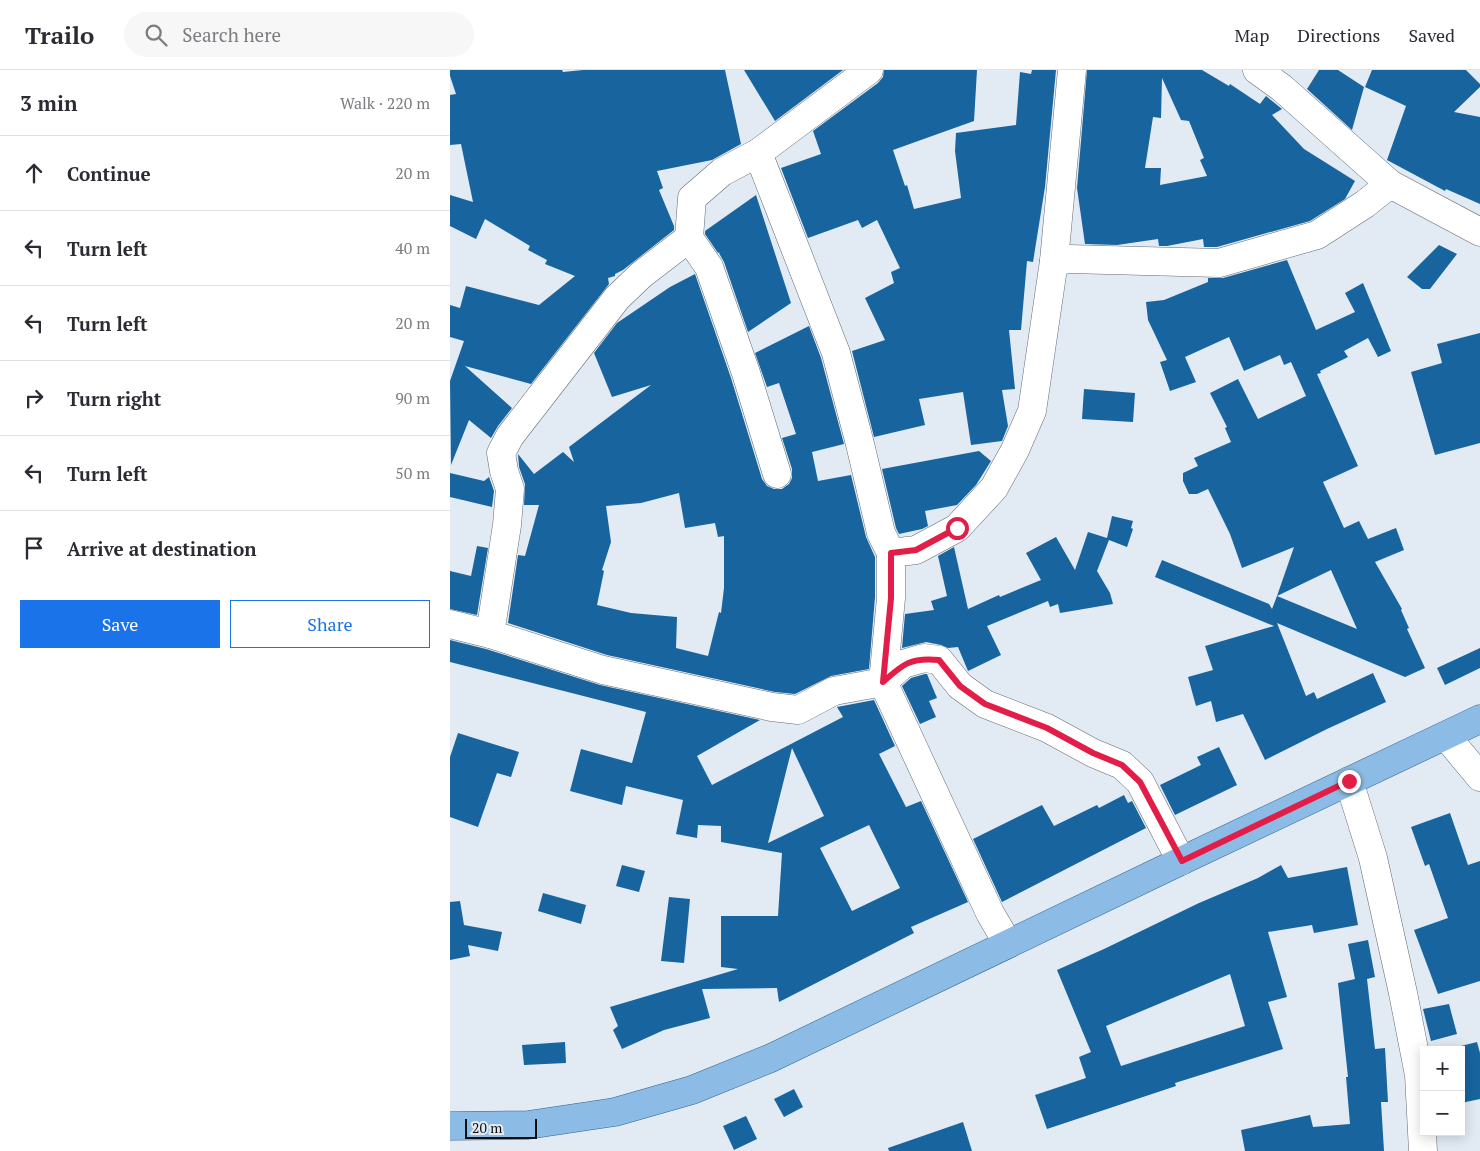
<!DOCTYPE html>
<meta charset="utf-8">
<style>
body{margin:0;font-family:"PT Serif",serif;background:#f7f7f7;color:#2b2b33}
.controls{position:absolute;right:15px;bottom:15px;display:grid;overflow:hidden;border-radius:0px;box-shadow:0 2px 12px #0003}
.controls button{width:45px;height:45px;display:grid;place-items:center;padding:0;border:0;border-bottom:1px solid #e1e1e2;background:#fff;color:#2b2b33;font:25px sans-serif}
.scale{position:absolute;left:15px;bottom:12px;width:72px;box-sizing:border-box;padding-left:5px;border:2px solid #0c0f12;border-top:0;font-size:14px;line-height:18px;white-space:nowrap;color:#0c0f12;-webkit-text-stroke:4px #e2ebf4;paint-order:stroke}
.stop{position:absolute;width:15px;height:15px;margin:-11px;border:4px solid #e11d48;border-radius:50%;background:#fff}
.stop.end{background:#e11d48;border-color:#fff;box-shadow:0 1px 5px #0008}
.list{margin:0;padding:0;list-style:none}
h2{display:flex;justify-content:space-between;align-items:center;height:65px;margin:0;padding:0 20px;font-size:21px}
h2 small{font-size:16px;font-weight:400;color:#7c7c81}
.list li{display:grid;grid-template-columns:32px 1fr auto;gap:15px;align-items:center;box-sizing:border-box;height:75px;padding:0 20px;border-top:1px solid #e1e1e2}
.list b{display:block;font-size:19px;white-space:nowrap}
.list em{font-size:16px;font-style:normal;color:#7c7c81}
.actions{display:flex;gap:10px;padding:15px 20px}
.actions a{flex:1;padding:11px 0;border:1px solid #1a73e8;border-radius:0px;text-align:center;font-size:18px;color:#1a73e8}
.actions .main{background:#1a73e8;color:#fff}
.icon{flex:none;width:28px;height:28px;fill:none;stroke:currentColor;stroke-width:2;stroke-linecap:round;stroke-linejoin:round}
.map{position:relative;flex:none;width:1030px;height:1081px;overflow:hidden}
header{display:flex;align-items:center;gap:30px;box-sizing:border-box;height:70px;padding:0 25px;background:#fff;border-bottom:1px solid #e1e1e2}
header strong{font-size:24px}
nav{display:flex;gap:28px;margin-inline-start:auto;font-size:18px}
.search{width:350px;height:45px;background:#f7f7f7;display:flex;align-items:center;gap:12px;box-sizing:border-box;padding:0 18px;border-radius:28px;color:#7c7c81;font-size:19px}
main{display:flex}
aside{flex:1;background:#fff}
.map>svg:first-child{display:block}
.building{fill:#17649e;fill-rule:evenodd}
.lines{fill:none;stroke-linecap:round;stroke-linejoin:round}
.minor-casing{stroke:#636b73;stroke-width:29}
.major-casing{stroke:#2d6390;stroke-width:29}
.minor{stroke:#fff;stroke-width:28}
.major{stroke:#8cbce5;stroke-width:28}
.route{stroke:#e11d48;stroke-width:6}
</style>
<header>
<strong>Trailo</strong>
<div class="search"><svg class="icon" aria-label="search" viewBox="0 0 24 24"><circle cx="10" cy="10" r="6"/><path d="M15 15l6 6"/></svg>Search here</div>
<nav><a>Map</a><a>Directions</a><a>Saved</a></nav>
</header>
<main>
<aside>
<h2>3 min<small>Walk · 220 m</small></h2>
<ul class="list">
<li><svg class="icon" aria-label="ahead" viewBox="0 0 24 24"><path d="M12 20V5M6 11l6-6 6 6"/></svg><div><b>Continue</b></div><em>20 m</em></li>
<li><svg class="icon" aria-label="left" viewBox="0 0 24 24"><path d="M17 20v-9H6M10 6l-5 5 5 5"/></svg><div><b>Turn left</b></div><em>40 m</em></li>
<li><svg class="icon" aria-label="left" viewBox="0 0 24 24"><path d="M17 20v-9H6M10 6l-5 5 5 5"/></svg><div><b>Turn left</b></div><em>20 m</em></li>
<li><svg class="icon" aria-label="right" viewBox="0 0 24 24"><path d="M7 20v-9h11M14 6l5 5-5 5"/></svg><div><b>Turn right</b></div><em>90 m</em></li>
<li><svg class="icon" aria-label="left" viewBox="0 0 24 24"><path d="M17 20v-9H6M10 6l-5 5 5 5"/></svg><div><b>Turn left</b></div><em>50 m</em></li>
<li><svg class="icon" aria-label="arrive" viewBox="0 0 24 24"><path d="M6 21V4h12l-3 4 3 4H6"/></svg><div><b>Arrive at destination</b></div></li>
</ul>
<div class="actions"><a class="main">Save</a><a>Share</a></div>
</aside>
<div class="map">
<svg width="1030" height="1081" viewBox="0 0 1030 1081">
<rect width="100%" height="100%" fill="#e2ebf4"/>
<!-- building -->
<g class="building">
<polygon points="0,0 112,0 113,2 133,0 275,0 291,74 262,90 207,101 213,118 209,120 224,156 224,160 173,200 165,204 165,206 158,208 159,214 81,314 15,296 62,338 48,356 41,368 19,350 1,395 0,311 14,271 0,267 0,235 10,238 16,216 89,235 125,206 95,194 97,190 78,180 80,176 35,149 26,169 0,156 0,125 23,132 11,74 0,75 0,25 6,24 0,6"/>
<polygon points="294,0 393,0 325,51"/>
<polygon points="434,0 527,0 524,51 443,80 455,116 457,115 464,139 511,128 505,81 506,63 566,55 570,2 581,4 582,0 606,0 595,117 583,192 577,191 571,260 559,260 565,319 552,320 558,356 552,371 521,375 513,322 469,329 475,355 424,367 402,281 435,270 415,228 444,213 441,202 450,198 427,150 412,158 408,150 358,168 331,98 371,84 363,61 428,13 433,7"/>
<path d="M637,0h115l27,16 1,-2 30,20 6,-8 16,13 -10,6 32,34 51,32 -10,18 -35,22 -93,26h-13l-1,-8 -36,7h-8l-1,-7 -41,6 -32,-1 -8,-56zM712,8l19,42 8,1 15,37 -4,2 7,16 -47,9 1,-17h-16l8,-51 8,1z"/>
<polygon points="869,0 888,0 914,17 902,60 857,19"/>
<polygon points="922,0 1016,0 1030,14 1030,17 1004,42 1030,47 1030,134 996,119 995,121 937,90 956,36 915,17"/>
<polygon points="306,125 341,233 298,262 274,192 269,183 270,182 268,183 255,164 255,161"/>
<polygon points="989,175 1007,184 980,219 972,219 957,207"/>
<polygon points="837,190 866,260 905,242 895,223 913,213 941,281 928,287 918,268 894,281 898,287 870,301 871,303 867,304 908,396 873,412 894,458 909,451 918,469 946,458 954,480 925,492 952,539 951,540 959,558 957,559 975,598 955,607 827,553 856,626 864,622 867,629 923,603 936,632 877,659 815,690 793,644 766,652 761,631 746,636 738,607 763,600 755,576 824,556 705,507 712,490 819,534 822,539 827,526 907,559 881,500 827,526 844,477 792,498 780,464 758,419 747,424 739,424 733,411 733,403 748,396 744,388 781,372 775,358 777,357 760,323 788,309 808,349 856,326 841,292 834,295 830,285 794,301 779,267 735,287 746,312 720,321 710,292 717,290 698,250 696,232 714,230 758,212 758,208 773,208"/>
<path d="M245,204l36,104 31,101 5,7 7,3h8l7,-5 3,-6v-9l-10,-31 14,-4 -17,-51 -12,4 -12,-34 54,-27 12,32 23,86 -32,8 6,29 33,-6 15,62 9,20v40l-6,72 -38,7 -36,18 -20,-2 -168,-37 -99,-32 10,-68 7,1 14,-51h-15l1,-21 -6,-17 -1,-13 16,20 29,-22 11,10 -5,-15 82,-62 -39,12 -18,-44 23,-30 53,-36zM229,423l6,35 30,-5 3,14 6,-1v52l-3,25 -2,-1 -11,44 -32,-8 1,-31 -46,-4 -34,-8 7,-34 -2,-1 9,-28 -5,-36 35,-3z"/>
<polygon points="1030,263 1030,373 985,385 961,302 992,293 987,274"/>
<polygon points="634,319 685,323 683,352 632,349"/>
<polygon points="529,381 541,391 526,415 507,435 475,441 478,456 472,459 449,464 446,458 432,399"/>
<polygon points="0,403 34,411 39,407 44,421 42,437 0,427"/>
<polygon points="662,446 683,451 681,458 683,459 677,477 659,470 647,501 660,523 663,534 610,543 608,534 600,537 598,531 537,556 551,585 518,601 508,577 498,578 491,575 476,572 452,578 455,544 484,540 481,531 497,526 488,486 504,477 518,539 549,525 550,527 591,510 576,483 606,467 625,500 638,462 657,468"/>
<polygon points="27,476 38,478 27,545 0,539 0,501 21,506"/>
<path d="M0,570l36,9 114,36 160,35 -63,36 15,29 131,-68 -6,-10 37,-7 21,46 -16,8 27,53 15,-6 47,101 -57,25 3,6 -135,69 -2,-14 -75,1 8,29 -46,12 -42,19 -9,-19 5,-4 -8,-19 128,-38 -17,-2v-51h57l4,-63 -61,-11v-16l-23,-1 -1,13 -21,-4 7,-34 -57,-14 -4,19 -52,-14 11,-42 51,14 14,-51 -196,-50zM342,678l32,68 -56,27zM419,755l31,63 -48,23 -32,-63z"/>
<polygon points="1030,578 1030,598 995,615 987,598"/>
<polygon points="475,604 477,604 487,628 479,631 486,647 470,654 452,616 461,608"/>
<polygon points="8,663 69,682 61,707 47,703 28,757 0,747 0,687"/>
<polygon points="769,677 787,715 725,745 710,715 751,695 747,687"/>
<polygon points="674,725 678,733 682,731 696,758 552,832 523,769 592,735 604,756 647,735 649,738"/>
<polygon points="1000,743 1018,795 1030,791 1030,911 988,924 964,860 998,848 979,794 975,796 961,757"/>
<polygon points="172,795 195,801 189,822 166,816"/>
<path d="M831,795l7,13 59,-11 11,58 -44,8 -2,-8 -44,7 19,65 -19,5 15,47 -108,34 1,3 -129,43 -12,-34 51,-17 -7,-21 12,-5 -34,-82 47,-21 95,-46 59,-25zM780,904l15,52 -124,40 -15,-40z"/>
<polygon points="93,823 136,835 131,854 88,841"/>
<polygon points="219,827 240,829 234,893 211,891"/>
<polygon points="10,831 14,855 52,862 48,881 18,875 20,886 0,890 0,832"/>
<polygon points="918,870 925,907 917,909 925,979 935,978 938,1032 931,1032 934,1081 795,1081 791,1060 860,1045 863,1057 900,1054 896,1007 898,1007 888,913 905,909 898,874"/>
<polygon points="999,934 1007,964 981,971 973,939"/>
<polygon points="115,972 116,993 74,995 72,975"/>
<polygon points="1027,972 1030,983 1030,1029 1011,1033 1011,976"/>
<polygon points="344,1019 353,1037 334,1047 324,1029"/>
<polygon points="296,1046 307,1069 284,1080 273,1056"/>
<polygon points="513,1052 522,1081 439,1081 438,1078"/>
</g>
<g class="lines">
<!-- minor casing -->
<g class="minor-casing">
<g id="minor">
<polyline points="807,0 832,18 940,114 1030,162"/>
<polyline points="308,83 386,283 410,374 431,463 441,483"/>
<polyline points="604,191 619,189 769,193 867,165 915,134 940,114"/>
<polyline points="327,404 296,303 259,197 239,168 242,128 272,102 308,83 419,0"/>
<polyline points="0,554 40,564 153,600 322,637 348,640 384,621 433,612 453,594 474,588 489,590 510,616 535,634 597,658 643,683 672,695 690,712 731,791"/>
<polyline points="40,564 57,455 60,419 54,401 51,383 60,366 167,228 191,205 239,168"/>
<polyline points="996,666 1030,707"/>
<polyline points="899,711 923,788 953,923 969,1005 973,1081"/>
<polyline points="558,874 540,843 433,612 441,528 441,483 466,480 507,458 544,418 565,380 582,341 604,191 622,0"/>
</g>
</g>
<!-- major casing -->
<g class="major-casing">
<polyline id="major" points="0,1056 78,1055 165,1042 242,1020 321,988 731,791 1030,649"/>
</g>
<!-- minor -->
<use href="#minor" class="minor"/>
<!-- major -->
<use href="#major" class="major"/>
</g>
<g class="lines">
<!-- route -->
<path class="route" d="M507,458l-41,22 -25,3v45l-8,84c20,-18 28,-25 56,-22l21,26 25,18 62,24 46,25 29,12 18,17 42,79 167,-80"/>
</g>
</svg>
<div class="controls">
<button>+</button>
<button>−</button>
</div>
<div class="scale">20 m</div>
<div class="stop" style="left:507px;top:458px"></div>
<div class="stop end" style="left:899px;top:711px"></div>
</div>
</main>
